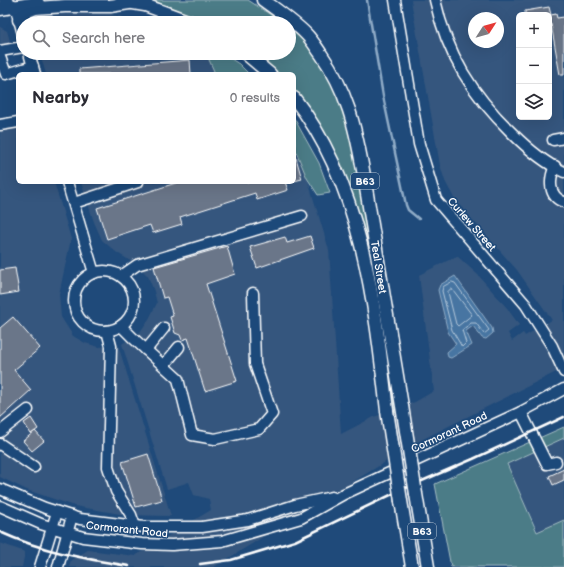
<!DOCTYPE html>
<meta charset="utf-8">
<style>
body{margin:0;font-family:"Balsamiq Sans",sans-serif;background:#f7f7f7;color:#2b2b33}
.controls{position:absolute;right:12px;top:12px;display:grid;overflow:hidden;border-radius:6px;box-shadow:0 4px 16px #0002}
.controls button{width:36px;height:36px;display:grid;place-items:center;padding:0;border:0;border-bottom:1px solid #e1e1e2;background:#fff;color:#2b2b33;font:20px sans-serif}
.compass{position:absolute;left:468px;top:12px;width:36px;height:36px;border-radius:50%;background:#fff;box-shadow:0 4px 16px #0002;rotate:54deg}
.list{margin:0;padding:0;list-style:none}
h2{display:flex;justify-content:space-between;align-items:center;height:52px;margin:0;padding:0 16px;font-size:17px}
h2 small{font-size:13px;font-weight:400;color:#7c7c81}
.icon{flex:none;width:22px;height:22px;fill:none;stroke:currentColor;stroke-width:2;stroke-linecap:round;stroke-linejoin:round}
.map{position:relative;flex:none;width:564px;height:567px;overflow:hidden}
.search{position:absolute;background:#fff;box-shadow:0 4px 16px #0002;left:16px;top:16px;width:280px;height:44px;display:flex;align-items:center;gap:10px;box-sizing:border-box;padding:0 14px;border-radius:22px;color:#7c7c81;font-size:15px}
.panel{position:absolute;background:#fff;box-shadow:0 4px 16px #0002;left:16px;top:72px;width:280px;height:112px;border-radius:6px}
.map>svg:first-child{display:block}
.built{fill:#36577e;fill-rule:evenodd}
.green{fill:#4c7c87;stroke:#a6bec3}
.water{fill:#4675a2;stroke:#90acc7}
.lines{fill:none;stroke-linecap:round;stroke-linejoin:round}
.shore{stroke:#b5c8da;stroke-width:1}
.stream{stroke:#90acc7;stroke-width:2.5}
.building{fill:#6a7689;stroke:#fff}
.minor-casing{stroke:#fff;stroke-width:13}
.major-casing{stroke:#fff;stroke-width:15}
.minor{stroke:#1f4a7a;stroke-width:10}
.major{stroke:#1f4a7a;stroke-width:12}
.rail{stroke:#fff;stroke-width:2.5}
.major-bridge-casing{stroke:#fff;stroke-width:15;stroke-linecap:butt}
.major-bridge{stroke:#1f4a7a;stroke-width:12}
.labels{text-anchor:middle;stroke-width:3;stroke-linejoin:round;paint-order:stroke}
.shield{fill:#1f4a7a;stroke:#bcc9d7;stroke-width:1}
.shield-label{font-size:10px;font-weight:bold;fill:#fff}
.street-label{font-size:11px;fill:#fff;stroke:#1f4a7a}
</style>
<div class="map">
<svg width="564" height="567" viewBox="0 0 564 567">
<rect width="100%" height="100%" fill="#1f4a7a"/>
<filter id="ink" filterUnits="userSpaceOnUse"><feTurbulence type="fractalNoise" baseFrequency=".025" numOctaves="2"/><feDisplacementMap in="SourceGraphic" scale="8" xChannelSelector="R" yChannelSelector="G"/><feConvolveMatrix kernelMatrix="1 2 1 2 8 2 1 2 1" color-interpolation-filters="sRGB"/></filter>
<g filter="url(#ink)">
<!-- built -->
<g class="built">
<path d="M411,0h153v368l-143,72 -207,127h-145l2,-7 17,-10 47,6 76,-46 -2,-11 -15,-4 -5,-13 -22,7 -45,-145 18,-12 9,-13 8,-16 -3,-12 -6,-15 -11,-11 -21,-13 -14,-12 -8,-18 -13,-40h213v-47l35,115 12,184 33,-17 41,-15 19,-11 -15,-116 38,-19 21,19 29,33 12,17 -11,8 4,8 11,-8 2,3 27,-16 -35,-50 -62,-70 -10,-19 -5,-16zM519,15h30v102h-30zM474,18h24v24h-24z"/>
<polygon points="110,14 151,23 33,23 40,15"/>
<polygon points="0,27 7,31 11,45 0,47"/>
<polygon points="40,53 218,53 246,74 46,74"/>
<polygon points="18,128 18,182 54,182 71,239 59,294 61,317 73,336 85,343 99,347 118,345 171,516 126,515 75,506 27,490 0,477 0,131"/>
<polygon points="564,438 564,520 538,532 507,464"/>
<polygon points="0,543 25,552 22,567 0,567"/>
</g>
<!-- green -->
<g class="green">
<polygon points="143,0 248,0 283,23 208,23 165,5"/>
<path d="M289,27c33,27 50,68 62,108l47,277 -3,1 -27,-161 -70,-157 -4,-4v-17h-14l-27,-21h36z"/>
<polygon points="206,53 222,53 239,64 249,74 212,74 214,71"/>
<polygon points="294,118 319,163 330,193 318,195 307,178 295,149"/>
<polygon points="564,427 564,438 507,464 537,532 564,520 564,567 451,567 435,484"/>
</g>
<!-- water -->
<polygon class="water" points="455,276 492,328 493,333 486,339 482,338 473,326 466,331 472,345 451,358 448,357 447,352 456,344 448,332 438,290 440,285"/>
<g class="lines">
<!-- shore -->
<g class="shore">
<polygon points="452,282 455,283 489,330 484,334 476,323 471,323 462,330 466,343 462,347 452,330 442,291 443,287"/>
<polygon points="451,289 453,290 472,315 458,326 456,324 448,292"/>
</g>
<!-- stream -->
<polyline class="stream" points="367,0 383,96 406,205 408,210 419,219"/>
</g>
<!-- building -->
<g class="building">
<polygon points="549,7 551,15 556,14 557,18 564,17 564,75 560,75 551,24 549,24 550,15 525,15 525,11"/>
<polygon points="190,60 191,74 79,74 79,69"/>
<polygon points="294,158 296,158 302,179 294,181"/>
<polygon points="179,182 285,182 288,190 257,200 255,193 180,217 182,224 153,233 150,225 107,239 97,208"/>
<polygon points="310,236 314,248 257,268 250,247 285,237 287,243"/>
<polygon points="227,246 235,274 206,284 237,381 205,391 188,338 182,340 180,335 175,333 170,317 173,316 167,297 163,298 154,267"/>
<polygon points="15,268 19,292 0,295 0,270"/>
<polygon points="13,317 40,348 14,370 31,390 0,418 0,328"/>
<polygon points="31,418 38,429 31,434 24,423"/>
<polygon points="35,431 44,441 32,451 23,441"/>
<polygon points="148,454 162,500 136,507 122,462"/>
<polygon points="564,469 564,480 553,485 549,476"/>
</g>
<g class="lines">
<!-- minor casing -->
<g class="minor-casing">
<g id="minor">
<polyline points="4,0 15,6 23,34"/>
<polyline points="395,0 419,144 436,200 526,305 552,346 564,372"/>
<path d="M435,0c12,55 37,94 77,133 15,15 33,30 52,39"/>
<polyline points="0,51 23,47"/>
<polyline points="29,53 35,74"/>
<polyline points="0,57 6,74 33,66"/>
<polyline points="0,125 18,122"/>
<polyline points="553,140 564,138"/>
<path d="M555,166c-6,13 -7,31 9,36"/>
<polyline points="67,182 94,273"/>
<polyline points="74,203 138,182"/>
<circle cx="104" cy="301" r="30"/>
<polyline points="121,276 137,265 302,216"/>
<polyline points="121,326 133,338 178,379 192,435 215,439 259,429 272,414 255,364 253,293"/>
<polyline points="107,331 111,346 108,467 116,491 131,515 135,526"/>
<polyline points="146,350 164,328"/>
<polyline points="164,365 179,347"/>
<polyline points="521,412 547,464 556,462"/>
<polyline points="0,432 28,410"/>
<polyline points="0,444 34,467"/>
<polyline points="0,489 45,508 80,519 144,527 202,527 248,520 295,505 332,497"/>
<polyline points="0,506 41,524 83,537 142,544 172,545 222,541 301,518 344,494 521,412 564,389"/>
<polyline points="40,567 57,512"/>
<polyline points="58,567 72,516"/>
</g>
</g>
<!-- major casing -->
<g class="major-casing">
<g id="major">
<path d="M263,0c15,11 30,21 43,34 6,6 10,13 15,20 26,37 34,72 42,116l39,236"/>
<polyline points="121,1 145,5 193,23"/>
<polyline points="0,9 38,3"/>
<polyline points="19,20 28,11 36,8 65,6 110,6 129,3"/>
<polyline points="245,53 270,74"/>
<path d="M294,98c68,86 81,207 93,313"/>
<polyline points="416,494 428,567"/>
<polyline points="401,501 412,567"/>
</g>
</g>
<!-- minor -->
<use href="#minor" class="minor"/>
<!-- major -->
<use href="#major" class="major"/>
<!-- rail -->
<g class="rail">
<path d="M0,532c41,19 85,27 129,34"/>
<polyline points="200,564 231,560 295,541 401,490 473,459 564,417"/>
</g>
<!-- major-bridge casing -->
<g class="major-bridge-casing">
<g id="major-bridge">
<polyline points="402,406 416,494"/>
<polyline points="387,411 401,501"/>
</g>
</g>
<!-- major-bridge -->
<use href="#major-bridge" class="major-bridge"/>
</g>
</g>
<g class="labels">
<!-- shield labels -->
<g class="shield">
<rect x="351" y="173" width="28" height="16" rx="3"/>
<rect x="408" y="523" width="28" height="16" rx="3"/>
</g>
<g class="shield-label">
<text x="365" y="185">B63</text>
<text x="422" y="535">B63</text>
</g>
<!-- street labels -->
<g class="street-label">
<text transform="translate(472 224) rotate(49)" y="4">Curlew Street</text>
<text transform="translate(379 267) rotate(81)" y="4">Teal Street</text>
<text transform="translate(449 432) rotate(-25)" y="4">Cormorant Road</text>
<text transform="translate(127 529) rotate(6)" y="4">Cormorant Road</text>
</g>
</g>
</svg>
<div class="controls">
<button>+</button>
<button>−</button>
<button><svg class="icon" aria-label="layers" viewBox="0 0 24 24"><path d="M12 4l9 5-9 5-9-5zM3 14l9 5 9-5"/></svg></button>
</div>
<svg class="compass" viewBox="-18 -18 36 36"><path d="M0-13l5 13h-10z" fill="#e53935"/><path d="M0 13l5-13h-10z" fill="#7c7c81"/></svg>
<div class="search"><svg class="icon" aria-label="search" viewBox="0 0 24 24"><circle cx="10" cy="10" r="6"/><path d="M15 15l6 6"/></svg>Search here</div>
<section class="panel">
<h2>Nearby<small>0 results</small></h2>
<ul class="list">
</ul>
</section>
</div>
